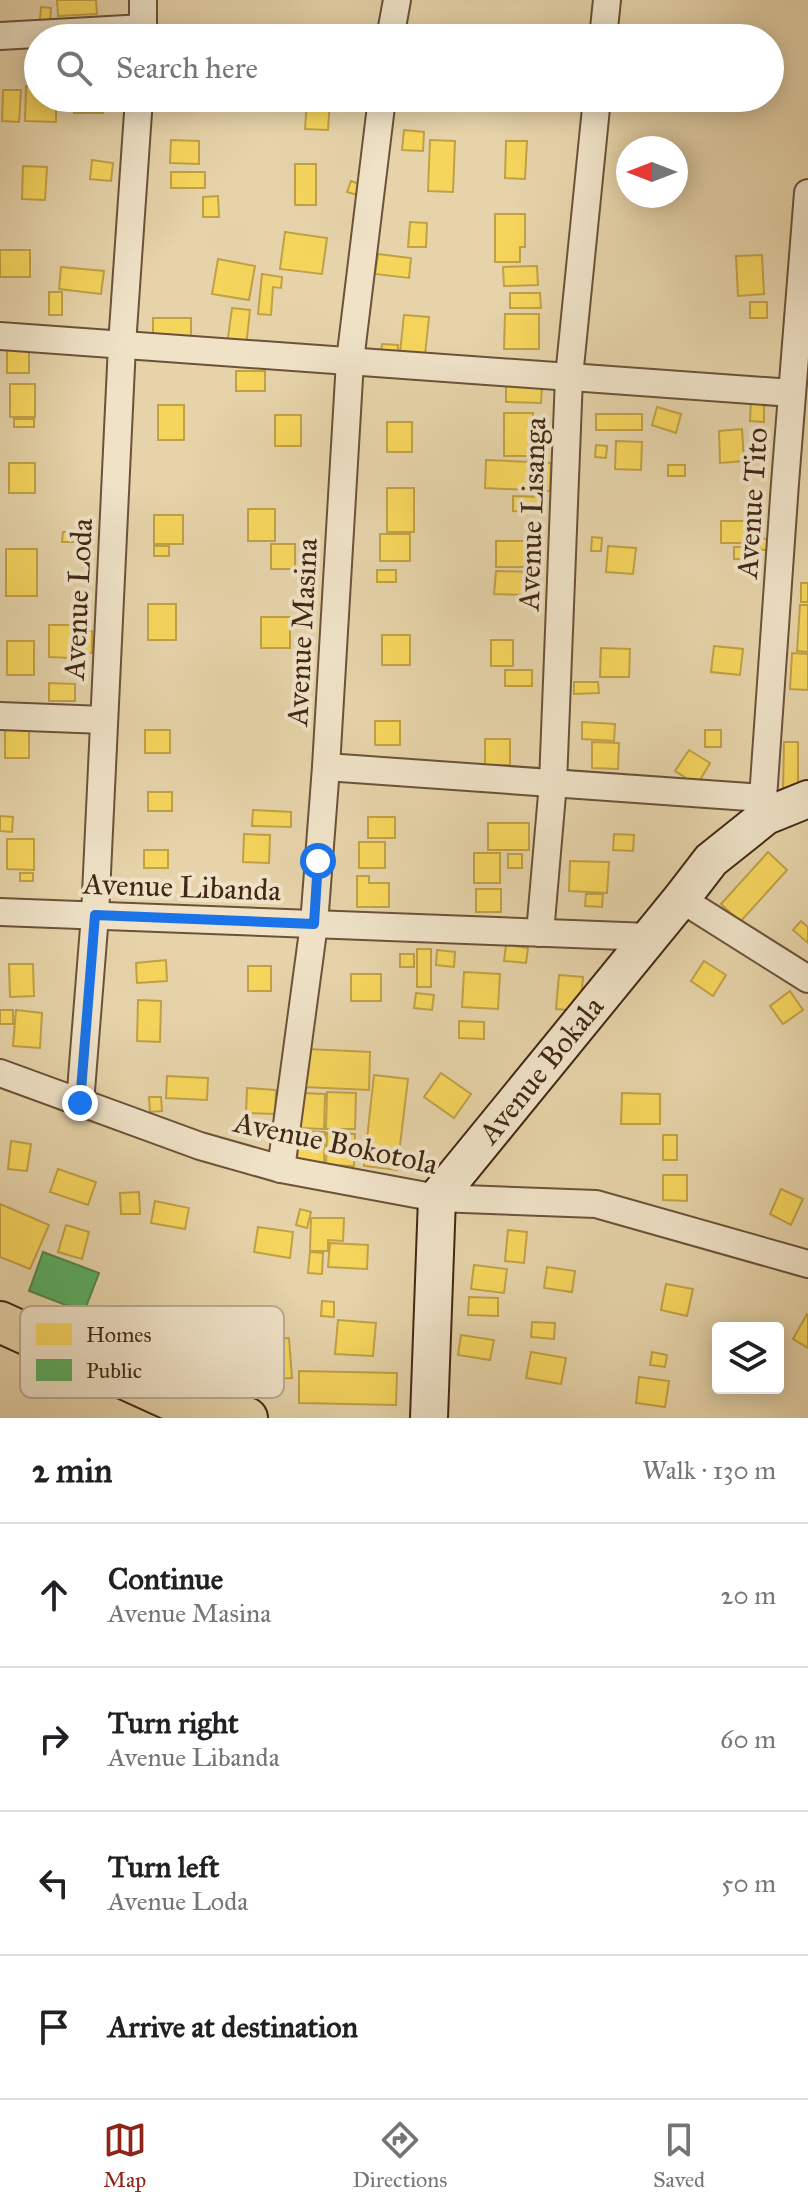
<!DOCTYPE html>
<meta charset="utf-8">
<style>
body{margin:0;font-family:"IM FELL Great Primer",serif;background:#f2f2f2;color:#202124}
.controls{position:absolute;right:24px;bottom:24px;display:grid;overflow:hidden;border-radius:8px;box-shadow:0 4px 20px #0003}
.controls button{width:72px;height:72px;display:grid;place-items:center;padding:0;border:0;border-bottom:2px solid #e0e0e0;background:#fff;color:#202124;font:40px sans-serif}
.compass{position:absolute;left:616px;top:136px;width:72px;height:72px;border-radius:50%;background:#fff;box-shadow:0 4px 20px #0003;rotate:270deg}
.stop{position:absolute;width:24px;height:24px;margin:-18px;border:6px solid #1a73e8;border-radius:50%;background:#fff}
.stop.end{background:#1a73e8;border-color:#fff;box-shadow:0 2px 8px #0008}
.list{margin:0;padding:0;list-style:none}
h2{display:flex;justify-content:space-between;align-items:center;height:104px;margin:0;padding:0 32px;font-size:34px}
h2 small{font-size:26px;font-weight:400;color:#757577}
.list li{display:grid;grid-template-columns:52px 1fr auto;gap:24px;align-items:center;box-sizing:border-box;height:144px;padding:0 32px;border-top:2px solid #e0e0e0}
.list b{display:block;font-size:30px;white-space:nowrap}
.list p{margin:0;font-size:26px;white-space:nowrap;color:#757577}
.list em{font-size:26px;font-style:normal;color:#757577}
.icon{flex:none;width:44px;height:44px;fill:none;stroke:currentColor;stroke-width:2;stroke-linecap:round;stroke-linejoin:round}
.map{position:relative;flex:none;width:808px;height:1418px;overflow:hidden}
.search{position:absolute;background:#fff;box-shadow:0 4px 20px #0003;left:24px;right:24px;top:24px;height:88px;display:flex;align-items:center;gap:20px;box-sizing:border-box;padding:0 28px;border-radius:44px;color:#757577;font-size:30px}
.sheet{height:680px;background:#fff}
nav{display:flex;justify-content:space-around;align-items:center;box-sizing:border-box;height:112px;border-top:2px solid #e0e0e0;background:#fff;font-size:22px;color:#757577}
nav a{display:grid;justify-items:center;gap:4px}
nav .on{color:#8f2418}
.map>svg:first-child{display:block}
.homes{fill:#f6d55c;stroke:#c0a146;stroke-width:2}
.public{fill:#5aae61;stroke:#53864a;stroke-width:2}
.lines{fill:none;stroke-linecap:round;stroke-linejoin:round}
.street-casing{stroke:#6b5238;stroke-width:30}
.secondary-casing{stroke:#422713;stroke-width:40}
.primary-casing{stroke:#422713;stroke-width:44}
.street{stroke:#efe2c7;stroke-width:26}
.secondary{stroke:#efe2c7;stroke-width:36}
.primary{stroke:#e6d3a9;stroke-width:40}
.route{stroke:#1a73e8;stroke-width:10}
.labels{text-anchor:middle;stroke-width:8;stroke-linejoin:round;paint-order:stroke}
.street-label{font-size:30px;fill:#422713;stroke:#efe2c7}
.key{fill:#efe2c7;stroke:#bbaa91;stroke-width:2}
.key-label{font-size:22px;fill:#422713}
</style>
<div class="map">
<svg width="808" height="1418" viewBox="0 0 808 1418">
<rect width="100%" height="100%" fill="#e6d3a9"/>
<filter id="stains"><feTurbulence type="fractalNoise" baseFrequency=".0025" numOctaves="4"/><feColorMatrix values="0 0 0 0 .2 0 0 0 0 .09 0 0 0 0 .02 0 0 0 .5 -.17"/></filter>
<radialGradient id="worn" r=".72"><stop offset=".6" stop-color="#630" stop-opacity="0"/><stop offset="1" stop-color="#630" stop-opacity=".3"/></radialGradient>
<!-- homes -->
<g class="homes">
<polygon points="57,0 96,0 97,14 58,16"/>
<polygon points="41,7 51,8 50,21 40,20"/>
<polygon points="529,25 540,25 540,38 528,38"/>
<polygon points="440,28 463,29 463,38 440,38"/>
<polygon points="26,86 38,87 38,98 56,98 56,122 25,121"/>
<polygon points="3,90 21,90 19,122 2,121"/>
<rect x="74" y="98" width="29" height="15"/>
<polygon points="492,98 510,98 510,107 493,108"/>
<polygon points="307,100 330,101 328,130 305,129"/>
<polygon points="404,130 424,132 423,151 402,150"/>
<polygon points="171,140 199,141 199,164 170,163"/>
<polygon points="430,140 455,141 453,192 428,191"/>
<polygon points="506,141 527,141 525,179 505,178"/>
<polygon points="92,160 113,163 111,181 90,179"/>
<rect x="295" y="164" width="21" height="41"/>
<polygon points="23,166 47,167 45,200 22,199"/>
<rect x="171" y="172" width="34" height="16"/>
<polygon points="351,181 362,185 358,195 347,192"/>
<polygon points="218,196 219,217 203,217 203,197"/>
<polygon points="495,214 525,214 525,247 520,247 520,262 495,262"/>
<polygon points="410,222 427,223 426,247 408,247"/>
<polygon points="285,232 327,238 322,274 280,269"/>
<rect x="0" y="250" width="30" height="27"/>
<polygon points="378,254 411,258 409,278 375,274"/>
<polygon points="762,255 764,294 738,296 736,256"/>
<polygon points="218,259 255,266 249,300 212,294"/>
<polygon points="537,266 538,285 504,286 503,267"/>
<polygon points="61,267 104,271 101,294 59,289"/>
<polygon points="262,274 282,277 281,288 273,287 271,315 258,314"/>
<rect x="49" y="292" width="13" height="23"/>
<polygon points="510,293 540,293 541,308 510,308"/>
<rect x="750" y="302" width="17" height="16"/>
<polygon points="232,308 250,310 246,347 227,345"/>
<polygon points="505,314 539,314 539,349 504,349"/>
<polygon points="404,315 429,317 425,355 400,353"/>
<rect x="153" y="318" width="38" height="20"/>
<polygon points="382,344 398,345 397,361 380,359"/>
<rect x="7" y="350" width="22" height="23"/>
<rect x="236" y="371" width="29" height="20"/>
<rect x="10" y="384" width="25" height="33"/>
<polygon points="506,385 542,386 541,403 506,402"/>
<polygon points="751,401 764,402 764,422 750,421"/>
<rect x="158" y="405" width="26" height="35"/>
<polygon points="657,407 681,414 676,433 652,425"/>
<rect x="504" y="413" width="29" height="43"/>
<rect x="596" y="414" width="46" height="16"/>
<rect x="275" y="415" width="26" height="31"/>
<rect x="14" y="419" width="20" height="8"/>
<rect x="387" y="422" width="25" height="30"/>
<polygon points="742,429 744,461 720,463 719,431"/>
<polygon points="616,441 642,442 641,470 615,469"/>
<polygon points="596,445 607,446 606,458 595,457"/>
<polygon points="486,460 551,463 550,491 485,488"/>
<rect x="9" y="463" width="26" height="30"/>
<rect x="668" y="465" width="17" height="11"/>
<rect x="387" y="488" width="27" height="44"/>
<polygon points="513,496 545,497 544,512 513,511"/>
<rect x="248" y="509" width="27" height="32"/>
<rect x="154" y="515" width="29" height="29"/>
<rect x="721" y="521" width="26" height="22"/>
<polygon points="63,532 74,532 74,542 62,542"/>
<rect x="380" y="534" width="30" height="27"/>
<polygon points="592,537 602,538 601,551 591,551"/>
<polygon points="758,538 774,540 773,551 756,549"/>
<rect x="496" y="541" width="29" height="26"/>
<rect x="271" y="544" width="24" height="25"/>
<rect x="154" y="546" width="15" height="10"/>
<polygon points="608,546 636,548 633,574 606,572"/>
<rect x="734" y="547" width="17" height="12"/>
<rect x="6" y="549" width="31" height="47"/>
<rect x="377" y="570" width="19" height="12"/>
<polygon points="496,571 531,572 530,595 494,594"/>
<rect x="801" y="583" width="7" height="19"/>
<rect x="148" y="604" width="28" height="36"/>
<polygon points="800,605 808,605 808,652 797,651"/>
<rect x="261" y="617" width="29" height="31"/>
<polygon points="49,625 71,625 71,631 92,631 92,653 71,652 71,658 49,657"/>
<rect x="382" y="635" width="28" height="30"/>
<rect x="491" y="640" width="22" height="26"/>
<rect x="7" y="641" width="27" height="34"/>
<polygon points="714,646 743,649 740,675 711,672"/>
<polygon points="601,648 630,649 629,677 600,677"/>
<polygon points="792,653 808,654 808,690 790,689"/>
<rect x="505" y="670" width="27" height="16"/>
<polygon points="574,682 598,682 599,693 574,694"/>
<polygon points="49,683 75,684 75,701 49,701"/>
<rect x="375" y="721" width="25" height="24"/>
<polygon points="582,722 615,724 614,741 582,739"/>
<rect x="5" y="728" width="24" height="30"/>
<rect x="145" y="730" width="25" height="23"/>
<rect x="705" y="730" width="16" height="17"/>
<rect x="485" y="739" width="25" height="26"/>
<polygon points="592,742 619,743 618,769 592,768"/>
<polygon points="784,742 798,742 798,790 783,790"/>
<polygon points="689,750 710,763 697,785 675,771"/>
<rect x="148" y="792" width="24" height="19"/>
<polygon points="253,810 291,812 291,827 252,826"/>
<polygon points="0,816 13,817 12,832 0,831"/>
<rect x="368" y="817" width="27" height="21"/>
<rect x="488" y="823" width="41" height="27"/>
<polygon points="244,834 270,835 269,863 243,862"/>
<polygon points="614,834 634,835 633,851 613,850"/>
<polygon points="7,839 34,839 34,870 7,869"/>
<rect x="359" y="842" width="26" height="26"/>
<rect x="144" y="850" width="24" height="18"/>
<polygon points="768,852 787,870 740,922 721,904"/>
<rect x="474" y="853" width="26" height="30"/>
<rect x="508" y="854" width="14" height="14"/>
<polygon points="570,861 609,862 607,893 569,891"/>
<rect x="20" y="873" width="13" height="8"/>
<polygon points="357,876 369,876 369,883 389,883 389,907 357,907"/>
<rect x="476" y="889" width="25" height="23"/>
<polygon points="586,894 603,894 602,907 585,906"/>
<polygon points="801,921 808,927 808,943 793,930"/>
<polygon points="506,945 528,948 526,963 504,961"/>
<rect x="417" y="949" width="14" height="38"/>
<polygon points="437,950 455,952 454,967 436,965"/>
<rect x="400" y="954" width="14" height="13"/>
<polygon points="166,960 167,981 137,983 136,963"/>
<polygon points="704,961 726,975 713,996 691,981"/>
<polygon points="9,964 33,964 34,996 10,997"/>
<rect x="248" y="966" width="23" height="25"/>
<polygon points="464,972 500,974 498,1009 462,1007"/>
<rect x="351" y="974" width="30" height="27"/>
<polygon points="559,975 583,977 580,1011 556,1009"/>
<polygon points="790,991 803,1010 783,1024 770,1006"/>
<polygon points="416,993 434,995 432,1010 414,1008"/>
<polygon points="138,1000 161,1001 160,1042 137,1041"/>
<rect x="0" y="1010" width="13" height="14"/>
<polygon points="16,1010 42,1013 40,1048 13,1046"/>
<polygon points="459,1021 484,1022 484,1039 459,1038"/>
<polygon points="306,1049 370,1052 369,1090 304,1087"/>
<polygon points="441,1073 471,1094 454,1118 424,1097"/>
<polygon points="374,1075 408,1079 397,1170 364,1166"/>
<polygon points="167,1076 208,1078 207,1100 166,1098"/>
<polygon points="247,1088 276,1090 275,1114 246,1113"/>
<polygon points="327,1092 356,1093 355,1129 326,1129"/>
<polygon points="302,1093 325,1094 324,1129 300,1128"/>
<polygon points="622,1093 660,1094 660,1124 621,1124"/>
<polygon points="149,1097 161,1097 162,1111 150,1112"/>
<polygon points="299,1131 325,1132 324,1165 297,1163"/>
<polygon points="327,1133 355,1134 354,1166 326,1165"/>
<rect x="663" y="1135" width="14" height="25"/>
<polygon points="11,1141 31,1144 27,1171 8,1169"/>
<polygon points="58,1169 96,1182 88,1205 50,1192"/>
<polygon points="663,1175 687,1175 687,1201 663,1200"/>
<polygon points="781,1189 803,1199 791,1225 770,1214"/>
<polygon points="139,1192 140,1214 121,1214 120,1193"/>
<polygon points="155,1201 189,1208 185,1229 151,1223"/>
<polygon points="0,1204 49,1225 30,1269 0,1257"/>
<polygon points="300,1209 311,1212 307,1228 296,1225"/>
<polygon points="311,1218 344,1218 343,1241 328,1240 328,1251 310,1251"/>
<polygon points="66,1225 89,1232 82,1259 58,1252"/>
<polygon points="258,1227 293,1232 290,1258 254,1252"/>
<polygon points="508,1230 527,1232 524,1263 505,1261"/>
<polygon points="330,1243 368,1245 367,1269 328,1267"/>
<polygon points="310,1252 323,1253 322,1274 308,1273"/>
<polygon points="474,1265 507,1269 504,1293 471,1289"/>
<polygon points="547,1267 575,1271 572,1292 544,1288"/>
<polygon points="666,1284 693,1289 687,1316 661,1310"/>
<polygon points="469,1297 498,1298 498,1316 468,1315"/>
<polygon points="322,1301 334,1302 334,1317 321,1316"/>
<polygon points="807,1314 808,1314 808,1348 793,1339"/>
<polygon points="338,1320 376,1323 373,1356 335,1354"/>
<polygon points="532,1322 555,1323 554,1339 531,1337"/>
<polygon points="461,1335 494,1340 490,1360 458,1355"/>
<polygon points="289,1338 292,1378 272,1379 269,1339"/>
<polygon points="531,1352 566,1358 561,1384 526,1378"/>
<polygon points="652,1352 667,1355 665,1367 650,1365"/>
<polygon points="299,1371 397,1373 396,1405 299,1403"/>
<polygon points="639,1377 669,1381 665,1407 636,1403"/>
</g>
<!-- public -->
<polygon class="public" points="43,1252 99,1273 84,1312 29,1291"/>
<g class="lines">
<!-- street casing -->
<g class="street-casing">
<g id="street">
<polyline points="143,0 143,38"/>
<polyline points="0,36 144,28"/>
<polyline points="390,38 397,0"/>
<polyline points="603,38 607,0"/>
<polyline points="0,336 792,393"/>
<polyline points="0,716 104,720"/>
<polyline points="326,767 763,798"/>
<polyline points="766,816 763,798 785,483 808,193"/>
<polyline points="681,899 808,979"/>
<polyline points="0,912 650,937"/>
<polyline points="540,933 553,783 569,377 597,98"/>
<polyline points="0,1073 200,1146 281,1169 437,1198 596,1204 808,1264"/>
<polyline points="80,1103 95,915 122,345 139,98"/>
<polyline points="281,1169 314,924 326,767 350,361 382,98"/>
</g>
</g>
<!-- secondary casing -->
<g class="secondary-casing">
<polyline id="secondary" points="429,1418 437,1198 681,899 711,860 766,816 808,799"/>
</g>
<!-- primary casing -->
<g class="primary-casing">
<polyline id="primary" points="0,1322 178,1403 247,1418"/>
</g>
<!-- street -->
<use href="#street" class="street"/>
<!-- secondary -->
<use href="#secondary" class="secondary"/>
<!-- primary -->
<use href="#primary" class="primary"/>
</g>
<g class="lines">
<!-- route -->
<polyline class="route" points="80,1103 95,915 314,924 318,861"/>
</g>
<g class="labels">
<!-- street labels -->
<g class="street-label">
<text transform="translate(752 503) rotate(-86)" y="10">Avenue Tito</text>
<text transform="translate(532 514) rotate(-88)" y="10">Avenue Lisanga</text>
<text transform="translate(78 599) rotate(-87)" y="10">Avenue Loda</text>
<text transform="translate(302 632) rotate(-87)" y="10">Avenue Masina</text>
<text transform="translate(182 887) rotate(2)" y="10">Avenue Libanda</text>
<text transform="translate(541 1070) rotate(-51)" y="10">Avenue Bokala</text>
<text transform="translate(336 1143) rotate(12)" y="10">Avenue Bokotola</text>
</g>
</g>
<!-- legend -->
<rect x="20" y="1306" width="264" height="92" rx="12" class="key"/>
<rect x="36" y="1323" width="36" height="22" fill="#f6d55c"/>
<rect x="36" y="1359" width="36" height="22" fill="#5aae61"/>
<g class="key-label">
<text x="86" y="1342">Homes</text>
<text x="86" y="1378">Public</text>
</g>
<rect width="100%" height="100%" filter="url(#stains)"/>
<rect width="100%" height="100%" fill="url(#worn)"/>
</svg>
<div class="controls">
<button><svg class="icon" aria-label="layers" viewBox="0 0 24 24"><path d="M12 4l9 5-9 5-9-5zM3 14l9 5 9-5"/></svg></button>
</div>
<svg class="compass" viewBox="-18 -18 36 36"><path d="M0-13l5 13h-10z" fill="#e53935"/><path d="M0 13l5-13h-10z" fill="#757577"/></svg>
<div class="stop" style="left:318px;top:861px"></div>
<div class="stop end" style="left:80px;top:1103px"></div>
<div class="search"><svg class="icon" aria-label="search" viewBox="0 0 24 24"><circle cx="10" cy="10" r="6"/><path d="M15 15l6 6"/></svg>Search here</div>
</div>
<section class="sheet">
<h2>2 min<small>Walk · 130 m</small></h2>
<ul class="list">
<li><svg class="icon" aria-label="ahead" viewBox="0 0 24 24"><path d="M12 20V5M6 11l6-6 6 6"/></svg><div><b>Continue</b><p>Avenue Masina</p></div><em>20 m</em></li>
<li><svg class="icon" aria-label="right" viewBox="0 0 24 24"><path d="M7 20v-9h11M14 6l5 5-5 5"/></svg><div><b>Turn right</b><p>Avenue Libanda</p></div><em>60 m</em></li>
<li><svg class="icon" aria-label="left" viewBox="0 0 24 24"><path d="M17 20v-9H6M10 6l-5 5 5 5"/></svg><div><b>Turn left</b><p>Avenue Loda</p></div><em>50 m</em></li>
<li><svg class="icon" aria-label="arrive" viewBox="0 0 24 24"><path d="M6 21V4h12l-3 4 3 4H6"/></svg><div><b>Arrive at destination</b></div></li>
</ul>
</section>
<nav>
<a class="on"><svg class="icon" aria-label="map" viewBox="0 0 24 24"><path d="M3 6l6-2 6 2 6-2v14l-6 2-6-2-6 2zM9 4v14M15 6v14"/></svg>Map</a>
<a><svg class="icon" aria-label="directions" viewBox="0 0 24 24"><path d="M12 3l9 9-9 9-9-9zM9 14v-3h6M13 9l2 2-2 2"/></svg>Directions</a>
<a><svg class="icon" aria-label="saved" viewBox="0 0 24 24"><path d="M7 4h10v16l-5-4-5 4z"/></svg>Saved</a>
</nav>
